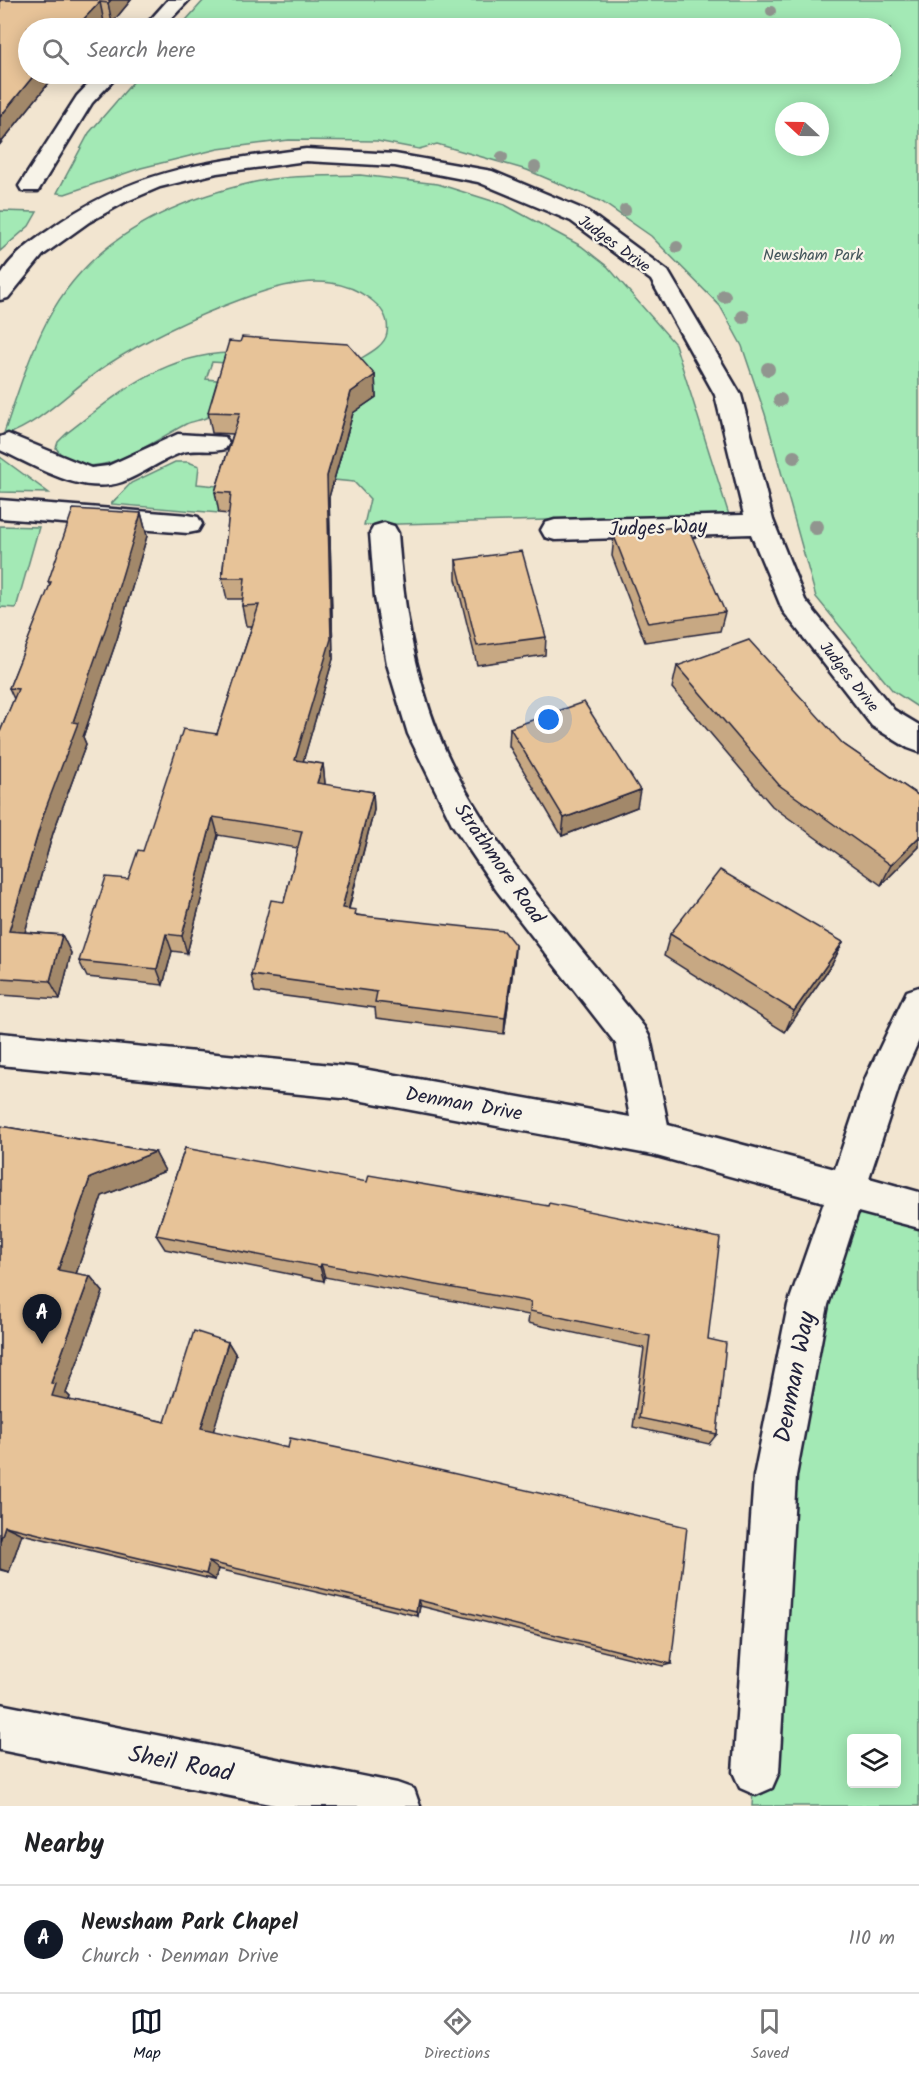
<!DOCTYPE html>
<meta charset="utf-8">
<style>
body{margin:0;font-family:Kalam,sans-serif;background:#f2f2f2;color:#202124}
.controls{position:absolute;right:18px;bottom:18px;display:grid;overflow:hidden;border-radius:6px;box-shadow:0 3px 15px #0003}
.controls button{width:54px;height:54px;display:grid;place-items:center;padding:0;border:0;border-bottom:2px solid #e0e0e0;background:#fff;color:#202124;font:30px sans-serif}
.compass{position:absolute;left:775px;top:102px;width:54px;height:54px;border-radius:50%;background:#fff;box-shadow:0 3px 15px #0003;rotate:292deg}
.you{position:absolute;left:549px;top:720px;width:21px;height:21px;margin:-15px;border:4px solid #fff;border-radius:50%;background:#1a73e8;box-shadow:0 0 0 9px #1a73e833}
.badge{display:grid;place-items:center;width:39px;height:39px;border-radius:50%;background:#111827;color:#fff;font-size:20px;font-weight:700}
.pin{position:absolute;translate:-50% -50px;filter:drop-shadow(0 2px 3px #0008)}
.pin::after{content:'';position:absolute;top:32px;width:21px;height:18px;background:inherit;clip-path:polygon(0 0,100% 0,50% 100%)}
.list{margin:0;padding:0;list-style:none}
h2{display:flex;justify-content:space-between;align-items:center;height:78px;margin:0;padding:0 24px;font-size:26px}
h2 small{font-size:20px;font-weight:400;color:#757577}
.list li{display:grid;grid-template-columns:39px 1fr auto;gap:18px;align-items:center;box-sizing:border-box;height:108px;padding:0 24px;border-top:2px solid #e0e0e0}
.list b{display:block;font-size:22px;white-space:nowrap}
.list p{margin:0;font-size:20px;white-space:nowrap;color:#757577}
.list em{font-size:20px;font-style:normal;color:#757577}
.icon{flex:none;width:33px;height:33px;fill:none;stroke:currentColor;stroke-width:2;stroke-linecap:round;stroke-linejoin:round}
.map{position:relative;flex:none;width:919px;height:1806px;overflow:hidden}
.search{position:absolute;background:#fff;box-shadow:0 3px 15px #0003;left:18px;right:18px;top:18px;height:66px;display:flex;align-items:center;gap:15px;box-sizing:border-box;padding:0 21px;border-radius:33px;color:#757577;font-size:22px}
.sheet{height:186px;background:#fff}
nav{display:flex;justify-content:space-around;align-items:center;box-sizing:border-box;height:84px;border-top:2px solid #e0e0e0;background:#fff;font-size:16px;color:#757577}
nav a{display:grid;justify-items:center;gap:3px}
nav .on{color:#111827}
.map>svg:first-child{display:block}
.green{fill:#a3e9b5;stroke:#628678;stroke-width:1.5;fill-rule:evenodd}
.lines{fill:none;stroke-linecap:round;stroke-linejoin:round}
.minor-casing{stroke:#22223b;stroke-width:5}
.major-casing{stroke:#22223b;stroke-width:5}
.minor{fill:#f7f3e8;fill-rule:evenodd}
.major{fill:#f7f3e8;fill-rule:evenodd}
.tree{fill:#91958f}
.wall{fill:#c7a883;stroke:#22223b;stroke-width:1.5}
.shaded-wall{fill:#a2886a;stroke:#22223b;stroke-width:1.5}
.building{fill:#e7c398;stroke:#22223b;stroke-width:1.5}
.labels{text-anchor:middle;stroke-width:4.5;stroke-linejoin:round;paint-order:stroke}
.far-street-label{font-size:16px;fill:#22223b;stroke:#f7f3e8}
.far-park-label{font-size:16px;fill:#42545a;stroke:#f7f3e8}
.street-label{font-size:20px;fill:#22223b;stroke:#f7f3e8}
.near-street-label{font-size:24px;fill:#22223b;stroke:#f7f3e8}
</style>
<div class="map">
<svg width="919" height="1806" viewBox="0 0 919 1806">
<rect width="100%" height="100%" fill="#f2e5d0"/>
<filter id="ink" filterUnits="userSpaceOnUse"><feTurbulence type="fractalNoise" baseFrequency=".0167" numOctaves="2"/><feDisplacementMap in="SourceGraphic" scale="12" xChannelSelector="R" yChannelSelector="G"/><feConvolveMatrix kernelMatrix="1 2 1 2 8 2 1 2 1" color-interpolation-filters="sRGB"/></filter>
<g filter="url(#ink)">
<!-- green -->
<g class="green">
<path d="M204,0h715v708l-26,-17 -77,-94 -51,-183 -23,-68 -22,-40 -69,-70 -49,-34 -75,-32 -90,-26 -18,5 -42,-8 -88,-1 -71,9 -77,19 -76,26 -8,-1 32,-60 51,-59h750v-46h-711zM784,111h36v36h-36z"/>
<path d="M360,175l78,9 67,21 76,41 27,21 67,77 54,171 -365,10 6,-26 -16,-17 -20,-2 20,-72 9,-2 9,-9 -14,-37c10,-6 27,-14 29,-27 5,-29 -34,-47 -56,-50 -27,-4 -63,6 -89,16 -46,17 -94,39 -135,66 -34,22 -64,58 -104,71 13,-38 25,-78 44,-115 41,-80 123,-120 208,-139 34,-7 70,-6 105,-7z"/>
<polygon points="0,211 37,212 29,226 0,251"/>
<path d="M230,353l13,11 -31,-2 -6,17 33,3c-9,9 -19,29 -31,35 -6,3 -15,4 -22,7 -32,16 -100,69 -130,24l2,-6 9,-9c52,-40 95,-78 163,-80z"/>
<polygon points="0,457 49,493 0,492"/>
<polygon points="175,462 188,462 199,466 197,484 227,487 219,513 111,504 131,483"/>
<polygon points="0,526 39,527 16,608 0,607"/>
<path d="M844,1190l75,20v596h-167l23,-330zM852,1738h44v46h-44z"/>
</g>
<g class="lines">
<!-- minor casing -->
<g class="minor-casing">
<g id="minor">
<polygon points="168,0 189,0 162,28 143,28"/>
<polygon points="98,74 119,74 92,103 38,191 22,191 19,186 77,96"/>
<path d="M306,149l89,5 97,17 95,40 81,60 73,124 32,125 32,80 89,110 25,15v27l-11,-4 -36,-22 -89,-115 -32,-77 -196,6 -10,-3 -4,-7 4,-7 10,-3 189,-5 -29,-120 -64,-115 -80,-59 -93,-39 -83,-16 -89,-5 -89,12 -57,14 -35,15 -36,20 -46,33 -35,43 -8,2c0,-6 0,-17 0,-23 7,-17 34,-37 49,-47 84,-61 157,-68 257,-81z"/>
<path d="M8,434l83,34 17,-2 70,-32 47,3 4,6 -4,6c-14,4 -32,-1 -45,4 -20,8 -38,21 -58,29 -41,14 -86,-16 -122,-32v-13z"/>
<polygon points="0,500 188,515 198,517 202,524 198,531 188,533 0,518"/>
<path d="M384,523l10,3 4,7c5,68 15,136 40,200 40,103 137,207 206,294l6,11 18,87 167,44 31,-92 41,-86 12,-4v53l-17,38 -33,100 50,14v36l-61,-16 -30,93 -32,171 -17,296 -7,16 -16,7 -16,-7 -7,-16 21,-296 34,-171 36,-103 -171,-47 -301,-56 -352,-34v-32l352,34 278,50 -14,-73 -119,-153 -45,-67 -44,-90 -21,-70 -12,-67 -5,-64 4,-7z"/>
</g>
</g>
<!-- major casing -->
<g class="major-casing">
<polygon id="major" points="0,1704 397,1783 414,1789 420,1806 280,1806 0,1750"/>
</g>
<!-- minor -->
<use href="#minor" class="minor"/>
<!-- major -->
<use href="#major" class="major"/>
</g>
<!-- trees -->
<g class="tree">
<circle cx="771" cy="11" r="5"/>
<circle cx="502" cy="157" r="6"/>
<circle cx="535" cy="167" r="6"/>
<circle cx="625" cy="210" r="6"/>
<circle cx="677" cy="247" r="6"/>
<circle cx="724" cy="296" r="7"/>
<circle cx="743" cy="317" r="7"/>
<circle cx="768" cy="369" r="7"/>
<circle cx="780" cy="400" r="7"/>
<circle cx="794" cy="457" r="7"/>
<circle cx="816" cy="527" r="8"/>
</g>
<!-- wall -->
<g class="wall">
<polygon points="0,0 131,0 112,23 104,22 28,28 56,74 0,144"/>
<polygon points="375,375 376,397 353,413 329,497 333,659 303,761 323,764 325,785 373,792 374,810 349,909 357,915 515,945 514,962 504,1034 376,1018 375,1008 255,992 251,975 284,902 298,848 218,835 187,953 172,951 163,985 87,977 79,961 128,879 143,851 217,734 252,626 246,626 242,606 243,599 227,599 222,578 229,514 219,513 215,492 233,434 212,433 208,412"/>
<polygon points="141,513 147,536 117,639 83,737 86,744 53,833 25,932 62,935 71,953 60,999 0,995 0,732 14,699 9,688 50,586 48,582"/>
<polygon points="614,536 725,612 720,631 645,642 612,556"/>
<polygon points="456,560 546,637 545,655 477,665 456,579"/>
<polygon points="677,666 843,744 919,796 919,847 881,885 772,806 672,688"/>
<polygon points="510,728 637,807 562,836 509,746"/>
<polygon points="670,934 843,942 832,964 785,1032 664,956"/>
<polygon points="0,1126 155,1152 165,1171 102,1196 76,1274 90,1276 103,1292 66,1393 70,1397 69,1400 165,1422 228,1342 236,1355 213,1431 671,1664 663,1666 420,1606 418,1616 218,1569 215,1580 22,1534 9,1572 0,1570"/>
<polygon points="185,1148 708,1339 717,1434 709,1444 633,1427 644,1348 528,1323 529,1315 325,1277 324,1281 165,1249 156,1235"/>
</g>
<!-- shaded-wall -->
<g class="shaded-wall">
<polygon points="111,0 131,0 112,23 108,3"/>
<polygon points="100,2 104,22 98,28 75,28"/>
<polygon points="35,74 56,74 0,144 0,117"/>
<polygon points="375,375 376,397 353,413 329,497 333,659 298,779 295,760 327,476 351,392"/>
<polygon points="141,513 147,536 117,639 83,737 86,744 53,833 20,950 9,931 44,813 73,722"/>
<polygon points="323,764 325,783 320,802 317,783"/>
<polygon points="640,790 637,807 562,836 564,818"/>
<polygon points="373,792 374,810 344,926 342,908"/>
<polygon points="213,817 218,835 187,953 182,936"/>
<polygon points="919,837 919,847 881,885 891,865"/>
<polygon points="166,934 172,951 163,985 157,969"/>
<polygon points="62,935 71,953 60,999 50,981"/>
<polygon points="843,942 832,964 785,1032 794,1011"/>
<polygon points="515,945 514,962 504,1034 505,1018"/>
<polygon points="155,1152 165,1171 102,1196 72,1286 58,1270 90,1178"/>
<polygon points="321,1264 325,1277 324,1281 320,1267"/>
<polygon points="90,1276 103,1292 66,1393 70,1397 66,1408 52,1396 51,1383"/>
<polygon points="228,1342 236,1355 211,1439 201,1428"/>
<polygon points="5,1526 22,1534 9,1572 0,1569 0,1541"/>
<polygon points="209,1562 218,1569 215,1580 206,1574"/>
<polygon points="418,1600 420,1606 418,1616 416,1611"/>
</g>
<!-- building -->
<g class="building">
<polygon points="0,0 111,0 108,3 100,2 75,28 28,28 28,74 35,74 0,117"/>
<polygon points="242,337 348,344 375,375 351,392 327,476 331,639 295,760 323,764 317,783 373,792 342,908 356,910 355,915 504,931 515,945 505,1018 375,1002 377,992 251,975 271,900 284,902 302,831 213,817 182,936 166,934 157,969 79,961 106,877 128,879 138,850 143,851 183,729 217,734 259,605 242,606 245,578 222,578 231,493 215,492 240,413 208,412 229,341 240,342"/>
<polygon points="73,509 141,513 110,616 73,722 78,723 44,813 9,931 62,935 50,981 0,978 0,732 18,689 9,688 51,582 48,582"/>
<polygon points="687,525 725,612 648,623 614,536"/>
<polygon points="522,551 546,637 477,646 456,560"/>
<polygon points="749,640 843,744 919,796 919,837 891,865 779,785 677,666"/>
<polygon points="584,702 640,790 564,818 510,728"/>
<polygon points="720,870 843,942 794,1011 670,934"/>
<polygon points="0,1126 155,1152 90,1178 58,1270 90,1276 51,1383 56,1384 52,1396 165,1422 194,1331 228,1342 201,1428 288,1448 290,1438 382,1457 687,1527 671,1664 418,1600 416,1611 209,1562 206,1574 5,1526 0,1541"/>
<polygon points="185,1148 367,1182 369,1175 548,1206 549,1203 720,1238 708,1339 726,1343 717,1434 639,1418 650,1336 530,1311 531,1302 321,1264 320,1267 156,1235"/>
</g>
</g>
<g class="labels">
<!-- far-street labels -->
<g class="far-street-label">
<text transform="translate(615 243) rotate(36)" y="6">Judges Drive</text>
<text transform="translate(850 676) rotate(52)" y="6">Judges Drive</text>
</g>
<!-- far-park labels -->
<g class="far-park-label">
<text x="813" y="260">Newsham Park</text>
</g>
<!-- street labels -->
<g class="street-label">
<text transform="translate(658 527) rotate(-2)" y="7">Judges Way</text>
<text transform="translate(500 863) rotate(55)" y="7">Strathmore Road</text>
<text transform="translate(464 1103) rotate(10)" y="7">Denman Drive</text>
</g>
<!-- near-street labels -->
<g class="near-street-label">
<text transform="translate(794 1377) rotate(-79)" y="8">Denman Way</text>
<text transform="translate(181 1763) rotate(11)" y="8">Sheil Road</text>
</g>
</g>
</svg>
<div class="controls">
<button><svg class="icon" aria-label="layers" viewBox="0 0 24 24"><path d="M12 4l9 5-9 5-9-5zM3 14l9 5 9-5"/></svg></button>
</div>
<svg class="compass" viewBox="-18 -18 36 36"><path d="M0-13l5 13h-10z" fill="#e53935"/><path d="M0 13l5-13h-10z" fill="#757577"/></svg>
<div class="you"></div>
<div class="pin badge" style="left:42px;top:1344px">A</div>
<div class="search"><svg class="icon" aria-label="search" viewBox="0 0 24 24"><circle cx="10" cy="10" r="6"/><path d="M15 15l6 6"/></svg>Search here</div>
</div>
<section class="sheet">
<h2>Nearby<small></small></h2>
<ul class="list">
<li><span class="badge">A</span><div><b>Newsham Park Chapel</b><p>Church · Denman Drive</p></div><em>110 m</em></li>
</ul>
</section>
<nav>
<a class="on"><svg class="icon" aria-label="map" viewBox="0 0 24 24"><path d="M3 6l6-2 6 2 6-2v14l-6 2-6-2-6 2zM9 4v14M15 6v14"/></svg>Map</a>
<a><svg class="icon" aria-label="directions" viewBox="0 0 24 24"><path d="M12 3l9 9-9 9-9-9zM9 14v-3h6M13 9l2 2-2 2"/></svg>Directions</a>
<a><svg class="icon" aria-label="saved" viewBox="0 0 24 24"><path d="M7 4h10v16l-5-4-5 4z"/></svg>Saved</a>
</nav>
